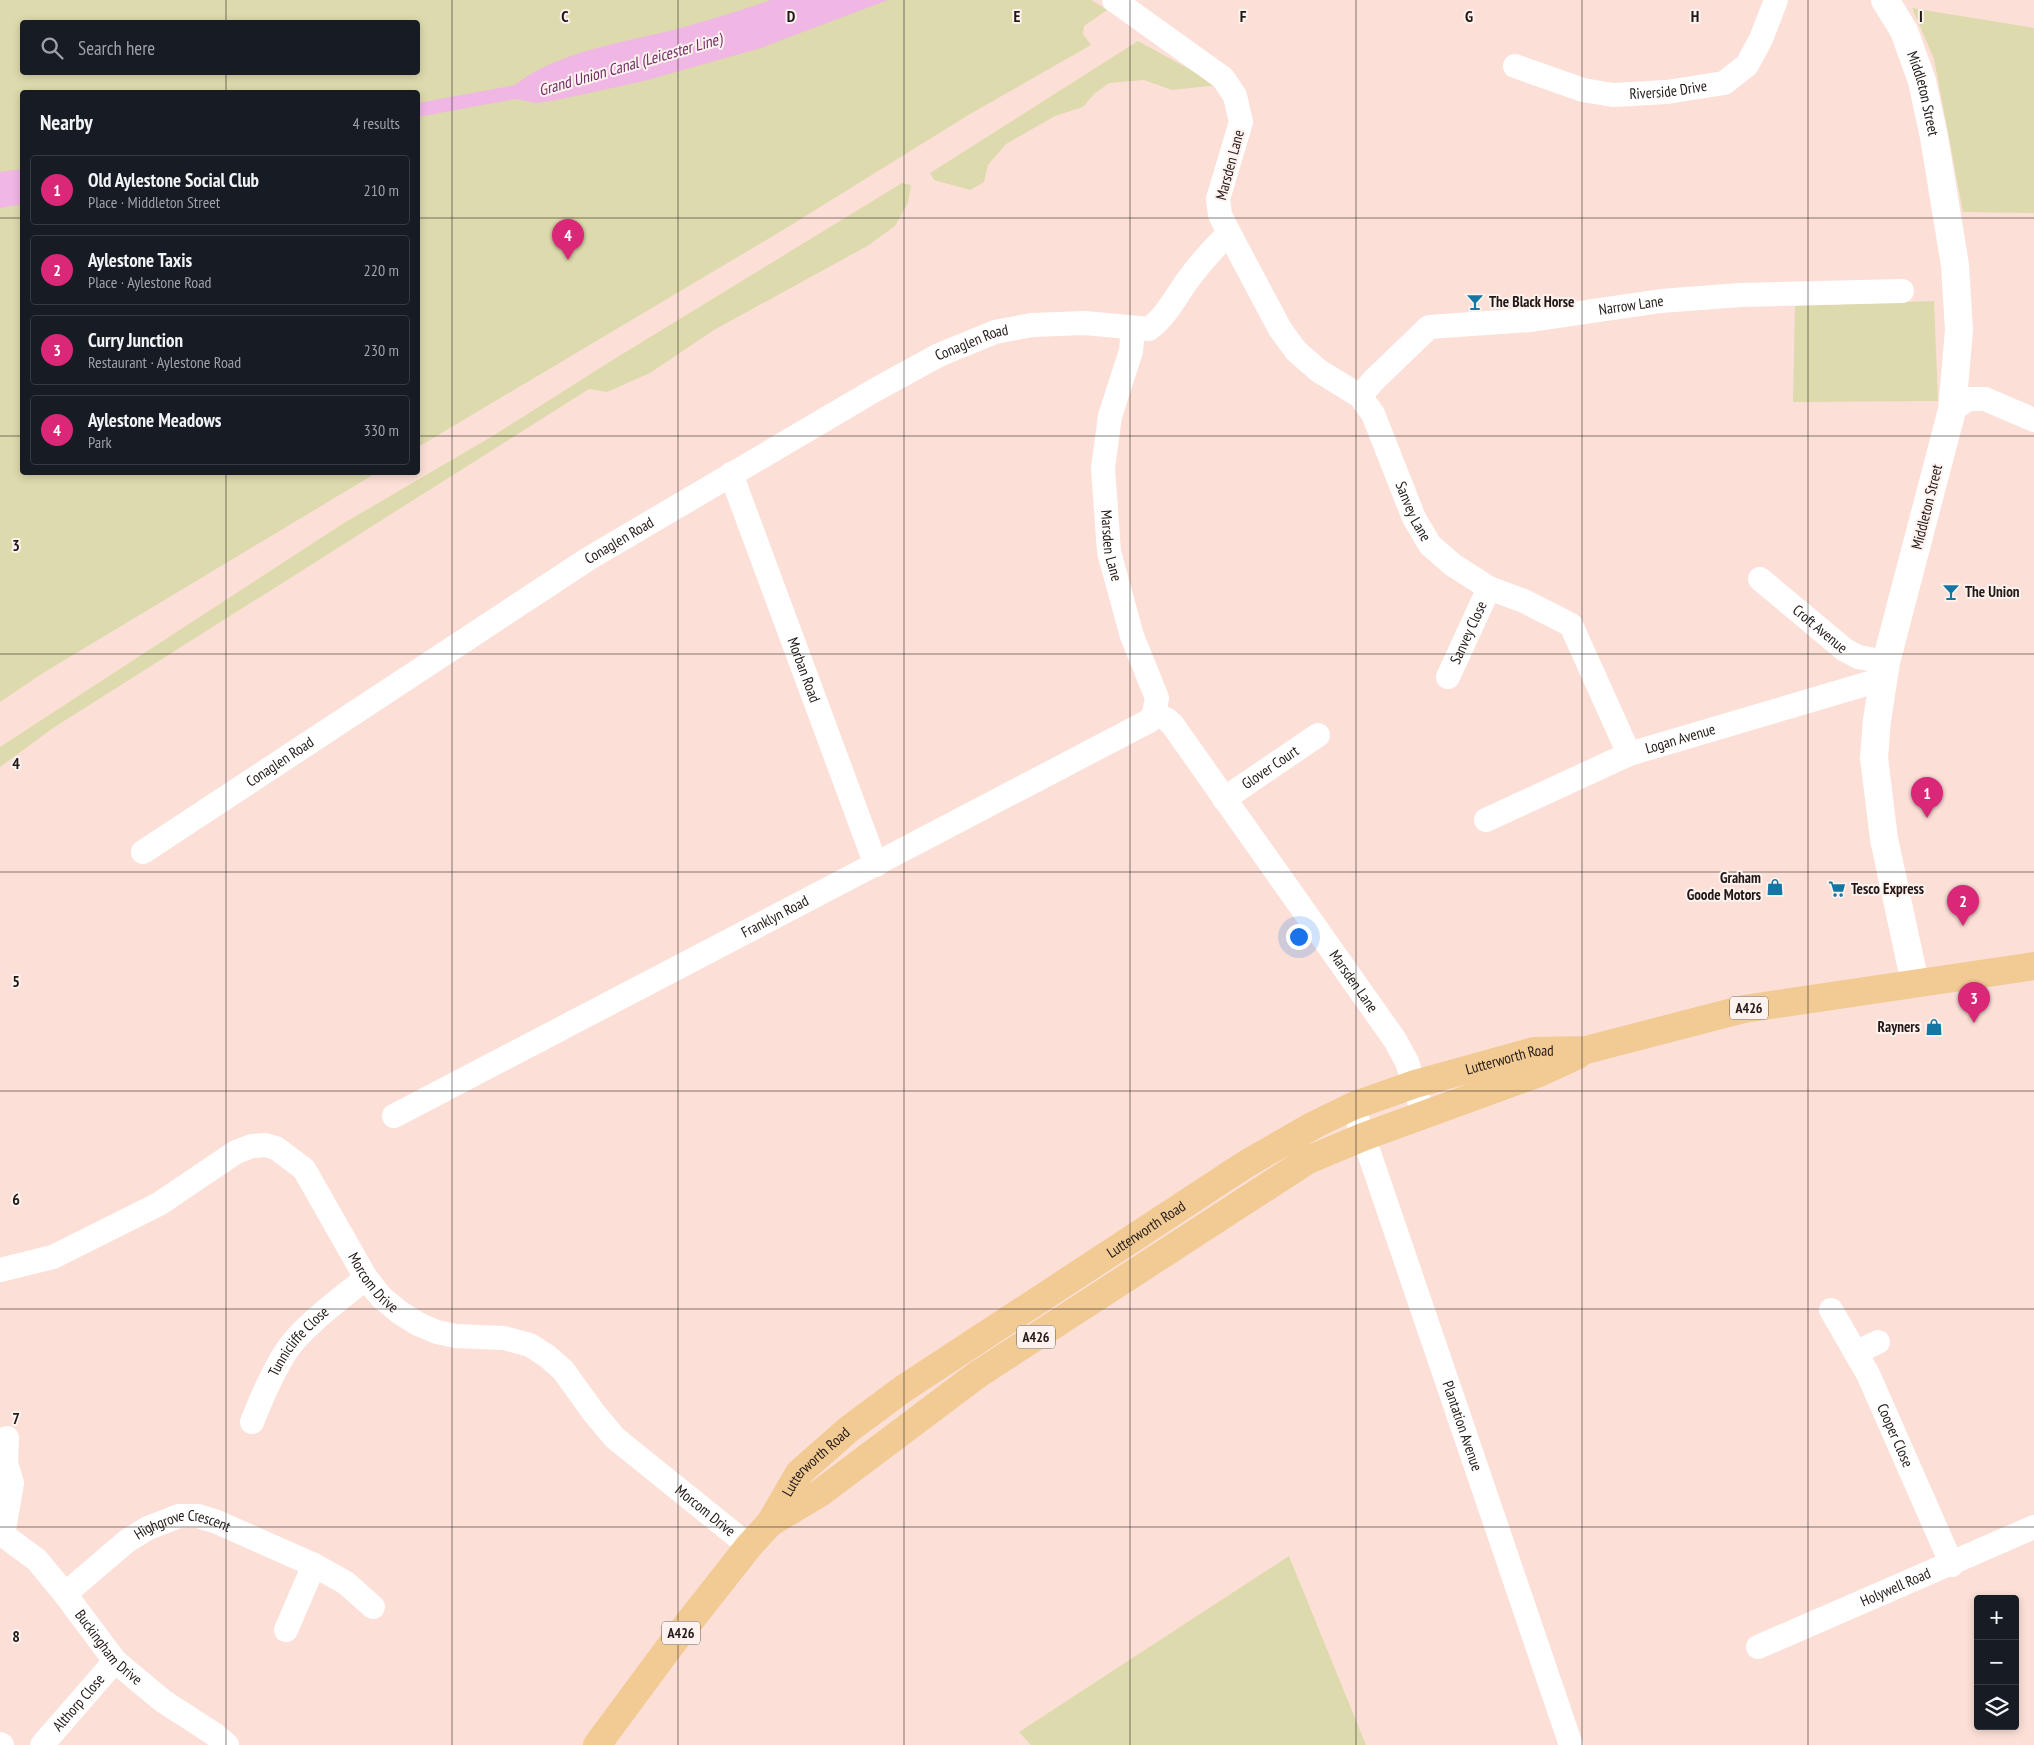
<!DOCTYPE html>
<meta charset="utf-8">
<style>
body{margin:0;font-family:"PT Sans Narrow",sans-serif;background:#242831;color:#f1f3f6}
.controls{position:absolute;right:15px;bottom:15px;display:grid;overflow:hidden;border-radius:5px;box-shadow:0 2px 8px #0003}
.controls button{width:45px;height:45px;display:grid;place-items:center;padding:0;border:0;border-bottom:1px solid #363941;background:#171b24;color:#f1f3f6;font:25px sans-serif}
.you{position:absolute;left:1298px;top:936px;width:18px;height:18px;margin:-12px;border:4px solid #fff;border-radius:50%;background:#1a73e8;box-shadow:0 0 0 8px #1a73e833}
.badge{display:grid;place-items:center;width:32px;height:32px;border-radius:50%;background:#db2777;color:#fff;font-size:16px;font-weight:700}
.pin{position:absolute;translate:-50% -41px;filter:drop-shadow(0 1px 2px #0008)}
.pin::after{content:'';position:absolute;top:26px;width:18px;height:15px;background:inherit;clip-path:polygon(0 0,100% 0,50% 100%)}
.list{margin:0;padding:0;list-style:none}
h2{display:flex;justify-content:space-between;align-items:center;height:65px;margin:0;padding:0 20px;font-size:21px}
h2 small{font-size:16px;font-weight:400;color:#9ea1a6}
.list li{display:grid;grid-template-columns:32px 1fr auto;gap:15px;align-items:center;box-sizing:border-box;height:70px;margin:0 10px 10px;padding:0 10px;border:1px solid #363941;border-radius:5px}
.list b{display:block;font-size:19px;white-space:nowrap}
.list p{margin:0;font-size:16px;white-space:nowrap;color:#9ea1a6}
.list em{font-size:16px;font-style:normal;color:#9ea1a6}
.icon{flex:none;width:28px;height:28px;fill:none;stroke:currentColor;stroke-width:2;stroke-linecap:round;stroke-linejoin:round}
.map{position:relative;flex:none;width:2034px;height:1745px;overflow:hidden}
.search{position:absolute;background:#171b24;box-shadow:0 2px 8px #0003;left:20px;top:20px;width:400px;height:55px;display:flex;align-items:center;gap:12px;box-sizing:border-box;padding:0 18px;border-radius:5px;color:#9ea1a6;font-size:19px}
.panel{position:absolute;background:#171b24;box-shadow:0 2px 8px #0003;left:20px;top:90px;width:400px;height:385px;border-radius:5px}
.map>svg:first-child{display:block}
.green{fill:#dddaad;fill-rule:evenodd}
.water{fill:#f0b7e5}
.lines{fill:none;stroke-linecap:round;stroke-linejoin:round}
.street{stroke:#fff;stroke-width:24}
.secondary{stroke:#fff;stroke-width:28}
.primary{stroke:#f1ca94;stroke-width:28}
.grid{fill:none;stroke:#221916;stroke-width:1;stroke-opacity:0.55}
.labels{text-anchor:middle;stroke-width:4;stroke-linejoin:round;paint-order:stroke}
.shield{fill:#fdf2ee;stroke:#645a57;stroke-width:1}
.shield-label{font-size:14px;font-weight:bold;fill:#221916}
.street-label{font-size:15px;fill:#221916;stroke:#fdf2ee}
.poi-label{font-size:15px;font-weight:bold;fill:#221916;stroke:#fdf2ee;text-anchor:start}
.water-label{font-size:16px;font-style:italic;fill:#702e66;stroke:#fdf2ee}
.grid-label{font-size:16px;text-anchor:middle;font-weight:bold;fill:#221916;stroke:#fdf2ee;stroke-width:4;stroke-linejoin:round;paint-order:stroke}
</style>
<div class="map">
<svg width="2034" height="1745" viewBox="0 0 2034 1745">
<rect width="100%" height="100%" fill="#fce0d7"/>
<!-- green -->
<g class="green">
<path d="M0,0h1091l16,10 -23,16 -1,8 8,11 -121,69 -187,116 -365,217v-355h-396v380l354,1 -333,200 -43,29zM22,22h396v50h-396z"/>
<polygon points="1912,8 2034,28 2034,213 1963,212 1934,59"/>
<polygon points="1138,41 1218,85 1172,90 1144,80 1109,83 1094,94 1083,107 1055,116 1006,144 988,165 984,182 970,190 934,180 930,173"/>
<polygon points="902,183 911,185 908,203 895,226 869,245 714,330 650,373 607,392 589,389 53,728 0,767 0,747 344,523 491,437 611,361"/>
<polygon points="1934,301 1938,401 1793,402 1795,306"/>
<polygon points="1289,1556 1366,1745 1031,1745 1019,1732"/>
</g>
<!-- water -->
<g class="water">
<path d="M771,0h117l-127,48 -117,33 -87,19 -21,3 -20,-4 -98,18v-14l97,-18c38,-31 103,-42 150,-53 35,-9 71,-20 106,-32z"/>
<polygon points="22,169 22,204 0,208 0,172"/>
</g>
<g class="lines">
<!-- street -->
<g class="street">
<path id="s1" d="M1515,66l68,24 30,5 54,-3 57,-9 23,-18 14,-26 15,-39"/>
<path id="s2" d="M1229,233l51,96 16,22 23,20 41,25 13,18 41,104 16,27 23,20 36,23 35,13 47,24 58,129"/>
<path id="s3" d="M1133,328l-2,23 -21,65 -7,52 6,84 23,84 25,62 -3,16 12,5 6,5 223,316 12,22 16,52"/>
<path id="s4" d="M1360,396l14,-16 55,-53 102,-7 130,-19 79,-6 162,-4"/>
<polyline points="1952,410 1968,399 1985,399 2034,420"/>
<path id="s5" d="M731,474l145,391"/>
<path id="s6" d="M1760,579l85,71 13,7 28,5"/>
<path id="s7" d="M1448,677l41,-89"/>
<path id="s8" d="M1224,799l94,-64"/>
<path id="s9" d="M1486,820l143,-66 254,-75"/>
<path id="s10" d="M143,852l445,-293 287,-169 64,-35 56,-23 37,-7 53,-2 64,6c18,-13 28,-35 41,-52 12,-16 25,-30 39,-44l-9,-18 -2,-16 23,-77 -6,-26 -12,-18 -109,-78"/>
<path id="s11" d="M1353,1106l218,639"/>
<path id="s12" d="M394,1116l755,-395 5,-7"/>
<path id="s13" d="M0,1270l53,-13 106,-53 77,-52 16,-6 13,-1 11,3 28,21 62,109 15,19 18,15 19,12 19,8 19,4 48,2 26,7 17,11 16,14 31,43 21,25 134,108"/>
<path id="s14" d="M1831,1310l37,64 84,191"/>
<polyline points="1857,1352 1878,1342"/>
<path id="s15" d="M252,1422c10,-25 20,-49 35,-72 18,-26 55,-52 79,-72"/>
<path id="s16" d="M7,1438l-1,25 6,20 -9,52 34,25 28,34 50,67 48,40 51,33 13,11"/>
<path id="s17" d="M65,1594l62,-53 21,-13 31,-12h19l19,6 97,43 32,18 27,24"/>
<polyline points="286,1630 314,1565"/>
<path id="s18" d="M1758,1647l276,-120"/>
<polyline points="0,1744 2,1745"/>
<path id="s19" d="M42,1745l73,-84"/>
</g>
<!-- secondary -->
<path class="secondary" id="s20" d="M1885,0l19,31 18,50 12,56 21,128 4,65 -7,80 -66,252 -9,58 -3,38 10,81 31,144"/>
<!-- primary -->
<g class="primary">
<polyline points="770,1523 820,1493 977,1375 1308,1160 1363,1137 1539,1073 1578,1055"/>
<path id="s21" d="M597,1745l74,-100 78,-99 21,-23 29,-50 50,-44 54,-40 343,-225 68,-39 39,-19 62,-22 119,-33 52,-1 158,-41 290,-43"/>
</g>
</g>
<!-- grid -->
<path class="grid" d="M226,0v22M452,0v1745M678,0v1745M904,0v1745M1130,0v1745M1356,0v1745M1582,0v1745M1808,0v1745M226,72v20M0,218h22M418,218h1616M0,436h22M418,436h1616M226,472v1273M0,654h2034M0,872h2034M0,1091h2034M0,1309h2034M0,1527h2034"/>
<!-- icons -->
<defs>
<g id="bar-bare" transform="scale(1.35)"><path d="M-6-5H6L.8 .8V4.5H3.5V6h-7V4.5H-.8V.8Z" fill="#1477a3" stroke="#fdf2ee" stroke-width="2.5" paint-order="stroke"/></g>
<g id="shop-bare" transform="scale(1.35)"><path d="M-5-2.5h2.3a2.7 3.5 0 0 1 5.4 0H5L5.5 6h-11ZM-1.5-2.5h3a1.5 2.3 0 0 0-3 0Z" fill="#1477a3" stroke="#fdf2ee" stroke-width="2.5" paint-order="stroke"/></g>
<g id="supermarket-bare" transform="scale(1.35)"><path d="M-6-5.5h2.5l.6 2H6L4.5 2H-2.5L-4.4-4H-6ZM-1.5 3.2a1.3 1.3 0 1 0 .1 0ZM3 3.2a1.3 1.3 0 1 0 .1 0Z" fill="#1477a3" stroke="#fdf2ee" stroke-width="2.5" paint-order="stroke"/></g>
</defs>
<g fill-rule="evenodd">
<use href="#bar-bare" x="1475" y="302"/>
<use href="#bar-bare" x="1951" y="592"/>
<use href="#shop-bare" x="1775" y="887"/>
<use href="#supermarket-bare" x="1837" y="889"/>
<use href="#shop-bare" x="1934" y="1027"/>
</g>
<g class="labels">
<!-- shield labels -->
<g class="shield">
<rect x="1730" y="996.5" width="38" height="23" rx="4"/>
<rect x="1017" y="1325.5" width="38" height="23" rx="4"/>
<rect x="662" y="1621.5" width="38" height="23" rx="4"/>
</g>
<g class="shield-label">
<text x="1749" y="1013">A426</text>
<text x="1036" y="1342">A426</text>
<text x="681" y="1638">A426</text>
</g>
<!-- street labels -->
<g class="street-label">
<text dy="5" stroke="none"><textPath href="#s1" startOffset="158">Riverside Drive</textPath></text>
<text dy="5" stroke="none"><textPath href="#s20" startOffset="102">Middleton Street</textPath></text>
<text transform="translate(1230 165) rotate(-75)" y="5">Marsden Lane</text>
<text dy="5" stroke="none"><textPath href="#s4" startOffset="301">Narrow Lane</textPath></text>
<text dy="5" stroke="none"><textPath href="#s10" startOffset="974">Conaglen Road</textPath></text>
<text transform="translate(1927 507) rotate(-76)" y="5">Middleton Street</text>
<text dy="5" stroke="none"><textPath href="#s2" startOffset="342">Sanvey Lane</textPath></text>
<text dy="5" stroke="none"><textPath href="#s10" startOffset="569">Conaglen Road</textPath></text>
<text dy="5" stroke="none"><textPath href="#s3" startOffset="222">Marsden Lane</textPath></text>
<text dy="5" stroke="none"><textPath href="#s6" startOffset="78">Croft Avenue</textPath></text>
<text dy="5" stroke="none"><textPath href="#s7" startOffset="49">Sanvey Close</textPath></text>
<text dy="5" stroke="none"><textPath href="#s5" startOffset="209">Morban Road</textPath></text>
<text dy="5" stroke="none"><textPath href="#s9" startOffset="211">Logan Avenue</textPath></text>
<text dy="5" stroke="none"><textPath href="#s10" startOffset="164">Conaglen Road</textPath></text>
<text dy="5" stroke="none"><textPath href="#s8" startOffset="56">Glover Court</textPath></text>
<text dy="5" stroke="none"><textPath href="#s12" startOffset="430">Franklyn Road</textPath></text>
<text dy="5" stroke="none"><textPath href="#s3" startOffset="734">Marsden Lane</textPath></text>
<text dy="5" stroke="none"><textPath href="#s21" startOffset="1169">Lutterworth Road</textPath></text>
<text dy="5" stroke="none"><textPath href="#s21" startOffset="764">Lutterworth Road</textPath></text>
<text dy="5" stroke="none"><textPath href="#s13" startOffset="476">Morcom Drive</textPath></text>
<text dy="5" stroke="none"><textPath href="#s15" startOffset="94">Tunnicliffe Close</textPath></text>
<text dy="5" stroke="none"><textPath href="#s11" startOffset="338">Plantation Avenue</textPath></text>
<text dy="5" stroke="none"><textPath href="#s14" startOffset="141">Cooper Close</textPath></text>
<text dy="5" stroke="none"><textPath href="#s21" startOffset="359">Lutterworth Road</textPath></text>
<text dy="5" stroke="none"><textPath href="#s13" startOffset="896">Morcom Drive</textPath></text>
<text dy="5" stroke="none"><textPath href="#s17" startOffset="142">Highgrove Crescent</textPath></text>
<text dy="5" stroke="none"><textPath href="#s18" startOffset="150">Holywell Road</textPath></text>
<text dy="5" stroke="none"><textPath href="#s16" startOffset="254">Buckingham Drive</textPath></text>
<text dy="5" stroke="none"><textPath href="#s19" startOffset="56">Althorp Close</textPath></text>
</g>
<!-- poi labels -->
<g class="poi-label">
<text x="1489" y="307">The Black Horse</text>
<text x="1965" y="597">The Union</text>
<text x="1761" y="883" text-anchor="end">Graham<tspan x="1761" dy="17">Goode Motors</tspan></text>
<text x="1851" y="894">Tesco Express</text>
<text x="1920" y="1032" text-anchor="end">Rayners</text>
</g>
<!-- water labels -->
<g class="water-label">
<text transform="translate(630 64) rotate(-16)" y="6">Grand Union Canal (Leicester Line)</text>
</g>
</g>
<g class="grid-label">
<text x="565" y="22">C</text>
<text x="791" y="22">D</text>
<text x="1017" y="22">E</text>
<text x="1243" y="22">F</text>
<text x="1469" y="22">G</text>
<text x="1695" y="22">H</text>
<text x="1921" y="22">I</text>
<text x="16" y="551">3</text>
<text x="16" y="769">4</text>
<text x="16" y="987">5</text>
<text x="16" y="1205">6</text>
<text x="16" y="1424">7</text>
<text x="16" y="1642">8</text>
</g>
</svg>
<div class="controls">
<button>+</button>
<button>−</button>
<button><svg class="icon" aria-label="layers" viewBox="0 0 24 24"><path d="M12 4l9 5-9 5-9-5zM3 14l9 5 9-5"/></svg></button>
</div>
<div class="you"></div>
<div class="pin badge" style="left:1927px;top:818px">1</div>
<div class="pin badge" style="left:1963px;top:926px">2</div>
<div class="pin badge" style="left:1974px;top:1023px">3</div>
<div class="pin badge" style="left:568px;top:260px">4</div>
<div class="search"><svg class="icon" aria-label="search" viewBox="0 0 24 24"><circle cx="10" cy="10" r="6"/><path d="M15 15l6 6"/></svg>Search here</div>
<section class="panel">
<h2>Nearby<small>4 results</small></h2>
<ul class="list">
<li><span class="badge">1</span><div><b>Old Aylestone Social Club</b><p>Place · Middleton Street</p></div><em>210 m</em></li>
<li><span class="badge">2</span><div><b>Aylestone Taxis</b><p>Place · Aylestone Road</p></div><em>220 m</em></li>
<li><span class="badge">3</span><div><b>Curry Junction</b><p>Restaurant · Aylestone Road</p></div><em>230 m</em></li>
<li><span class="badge">4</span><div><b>Aylestone Meadows</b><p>Park</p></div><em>330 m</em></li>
</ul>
</section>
</div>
